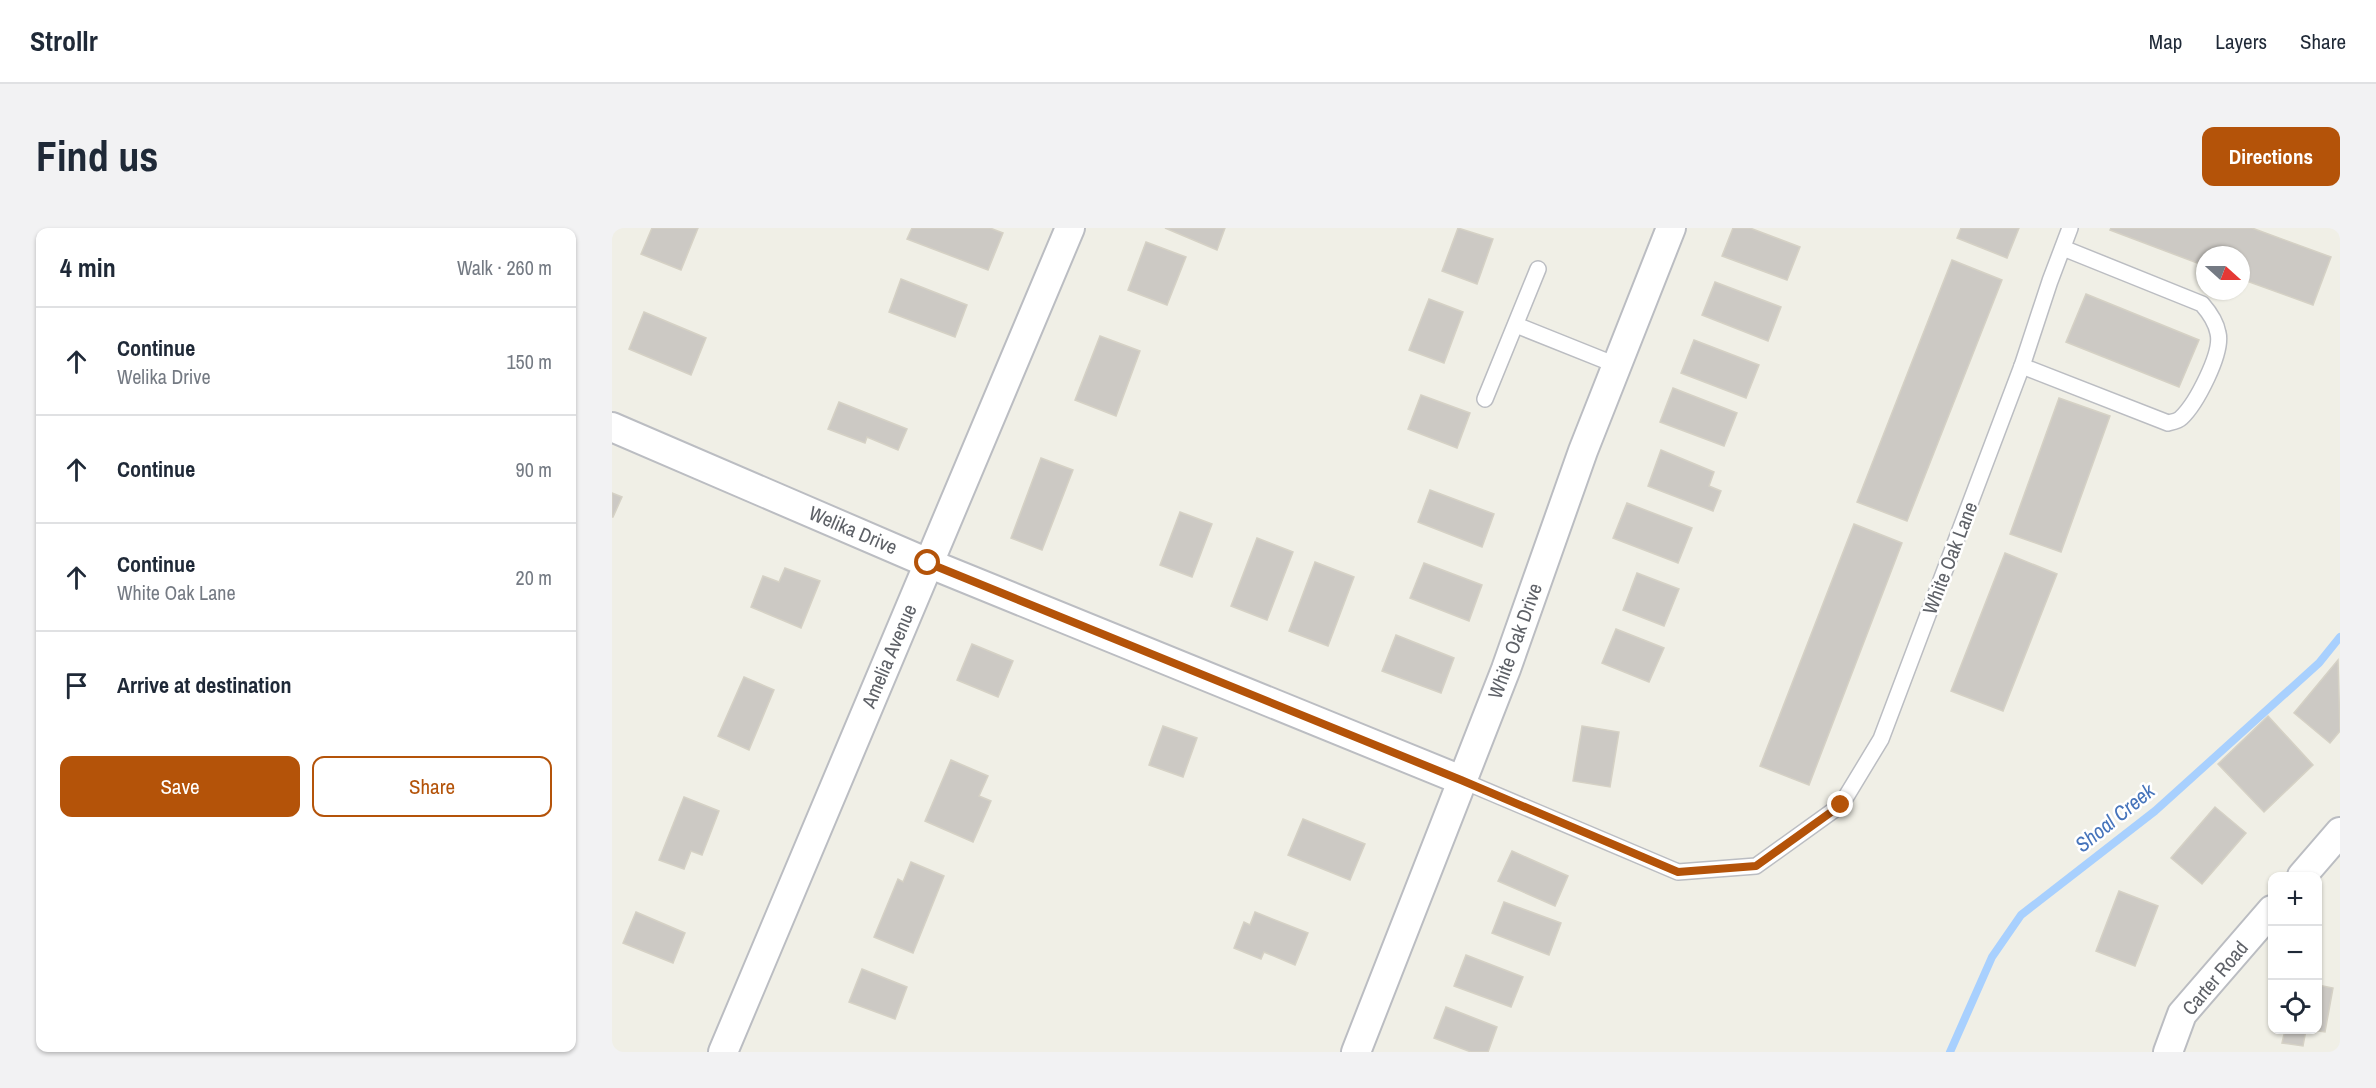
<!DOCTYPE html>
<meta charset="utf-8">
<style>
body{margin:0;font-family:"Archivo Narrow",sans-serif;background:#f2f2f3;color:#1f2937}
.controls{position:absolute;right:18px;bottom:18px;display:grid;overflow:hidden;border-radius:12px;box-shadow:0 2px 4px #0004}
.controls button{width:54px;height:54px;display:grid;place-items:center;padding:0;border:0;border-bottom:2px solid #e0e1e3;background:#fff;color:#1f2937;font:30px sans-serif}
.compass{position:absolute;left:1584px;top:18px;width:54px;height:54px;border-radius:50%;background:#fff;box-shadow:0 2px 4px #0004;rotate:111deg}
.stop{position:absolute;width:18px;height:18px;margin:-14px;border:4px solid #b45309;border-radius:50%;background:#fff}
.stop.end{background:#b45309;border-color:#fff;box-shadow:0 2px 6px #0008}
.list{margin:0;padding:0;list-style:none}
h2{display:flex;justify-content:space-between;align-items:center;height:78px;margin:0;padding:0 24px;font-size:26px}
h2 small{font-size:20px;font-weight:400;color:#747a83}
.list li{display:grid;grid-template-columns:39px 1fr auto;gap:18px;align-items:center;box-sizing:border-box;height:108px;padding:0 24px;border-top:2px solid #e0e1e3}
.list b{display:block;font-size:22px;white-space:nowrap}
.list p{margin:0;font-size:20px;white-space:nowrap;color:#747a83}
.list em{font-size:20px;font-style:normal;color:#747a83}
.actions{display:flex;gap:12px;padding:18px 24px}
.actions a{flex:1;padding:14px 0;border:2px solid #b45309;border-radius:12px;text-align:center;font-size:21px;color:#b45309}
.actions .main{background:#b45309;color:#fff}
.icon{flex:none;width:33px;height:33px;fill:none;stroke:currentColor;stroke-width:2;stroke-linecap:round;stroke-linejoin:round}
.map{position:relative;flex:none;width:1728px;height:824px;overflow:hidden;border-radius:12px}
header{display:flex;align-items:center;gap:36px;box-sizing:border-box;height:84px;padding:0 30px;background:#fff;border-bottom:2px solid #e0e1e3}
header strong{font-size:28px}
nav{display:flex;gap:33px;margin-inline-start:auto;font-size:21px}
.intro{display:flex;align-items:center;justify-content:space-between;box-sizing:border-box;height:144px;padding:0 36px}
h1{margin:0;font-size:42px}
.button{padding:15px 27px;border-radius:12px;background:#b45309;color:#fff;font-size:21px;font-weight:700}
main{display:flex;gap:36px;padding:0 36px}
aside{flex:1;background:#fff;border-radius:12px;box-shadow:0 2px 4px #0004}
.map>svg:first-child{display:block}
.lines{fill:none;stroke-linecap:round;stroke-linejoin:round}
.stream{stroke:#a8d0fe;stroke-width:8}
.building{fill:#ccc9c4;stroke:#d5d1c5;stroke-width:1.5}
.service-casing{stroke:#bbbdc2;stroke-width:18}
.minor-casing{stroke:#bbbdc2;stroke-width:32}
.service{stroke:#fff;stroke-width:15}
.minor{stroke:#fff;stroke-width:28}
.route{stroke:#b45309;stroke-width:8}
.labels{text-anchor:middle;stroke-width:5;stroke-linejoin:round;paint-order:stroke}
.street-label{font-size:20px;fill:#5e6167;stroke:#fff}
.water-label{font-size:21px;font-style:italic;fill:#4674bb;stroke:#fff}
</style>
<header>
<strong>Strollr</strong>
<nav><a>Map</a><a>Layers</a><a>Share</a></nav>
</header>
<div class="intro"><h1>Find us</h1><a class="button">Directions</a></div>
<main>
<aside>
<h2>4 min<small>Walk · 260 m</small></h2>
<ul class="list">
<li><svg class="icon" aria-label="ahead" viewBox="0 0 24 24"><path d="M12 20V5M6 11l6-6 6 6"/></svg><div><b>Continue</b><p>Welika Drive</p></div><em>150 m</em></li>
<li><svg class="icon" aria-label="ahead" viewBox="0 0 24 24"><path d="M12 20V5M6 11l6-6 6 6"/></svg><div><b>Continue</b></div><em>90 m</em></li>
<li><svg class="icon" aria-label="ahead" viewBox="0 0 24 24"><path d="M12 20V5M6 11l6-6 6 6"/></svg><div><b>Continue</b><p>White Oak Lane</p></div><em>20 m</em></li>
<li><svg class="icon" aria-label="arrive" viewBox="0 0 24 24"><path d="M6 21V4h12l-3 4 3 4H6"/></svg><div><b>Arrive at destination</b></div></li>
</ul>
<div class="actions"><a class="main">Save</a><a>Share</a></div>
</aside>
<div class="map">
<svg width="1728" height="824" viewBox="0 0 1728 824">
<rect width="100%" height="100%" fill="#f0efe6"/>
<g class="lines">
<!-- stream -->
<polyline class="stream" points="1338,824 1380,729 1409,687 1543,583 1707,435 1728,409"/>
</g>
<!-- building -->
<g class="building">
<polygon points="40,0 86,0 69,42 29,26"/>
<polygon points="300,0 378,0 391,5 376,42 295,11"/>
<polygon points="553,0 613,0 605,22"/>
<polygon points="846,0 881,11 865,56 830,43"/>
<polygon points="1121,0 1138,0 1188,19 1175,52 1110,28"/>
<polygon points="1349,0 1407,0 1395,30 1345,10"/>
<polygon points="1499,0 1640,0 1719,29 1701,77 1629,51 1629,27 1593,27 1593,38 1498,2"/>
<polygon points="534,14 574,29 555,77 516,62"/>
<polygon points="1340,32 1390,52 1295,293 1245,274"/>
<polygon points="289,51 355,77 343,109 277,84"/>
<polygon points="1103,54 1169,79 1156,113 1090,87"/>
<polygon points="1474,66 1587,112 1567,159 1454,114"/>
<polygon points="817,71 851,84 832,135 797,122"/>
<polygon points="32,84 94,110 79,147 17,121"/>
<polygon points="488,108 528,123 504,188 463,172"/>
<polygon points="1082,112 1147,137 1134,170 1069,145"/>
<polygon points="1061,160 1125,185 1112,218 1048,194"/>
<polygon points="809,167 858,185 845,220 796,201"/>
<polygon points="1447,170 1498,188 1449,324 1398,306"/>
<polygon points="227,174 295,201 286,222 255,209 253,215 216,201"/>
<polygon points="1049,222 1102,244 1097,258 1109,263 1101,283 1036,258"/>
<polygon points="429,230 461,242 430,322 399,310"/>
<polygon points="818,262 882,286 870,319 806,294"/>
<polygon points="0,265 10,269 1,289 0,289"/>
<polygon points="1015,275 1080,300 1066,335 1001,310"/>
<polygon points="568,284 600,296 580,349 548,337"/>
<polygon points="1242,296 1290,315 1197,557 1148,538"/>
<polygon points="645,310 681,324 655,392 619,378"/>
<polygon points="1393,325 1445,346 1391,483 1339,463"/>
<polygon points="703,334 742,349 716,418 677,403"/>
<polygon points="812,335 870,357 857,393 798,370"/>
<polygon points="173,340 208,353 189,400 139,379 151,348 167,354"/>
<polygon points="1025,345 1067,361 1052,398 1011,382"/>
<polygon points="1004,401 1052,420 1037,454 990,435"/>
<polygon points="784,407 842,430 829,465 770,443"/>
<polygon points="360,416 401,433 386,469 345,452"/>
<polygon points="1726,432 1728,503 1718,515 1682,485"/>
<polygon points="132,449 162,462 137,522 106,508"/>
<polygon points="1656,488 1701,537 1652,584 1606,536"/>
<polygon points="551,498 585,510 571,549 537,537"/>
<polygon points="970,498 1007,504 998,559 961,553"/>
<polygon points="339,532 376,548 367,568 379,573 361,614 313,593"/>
<polygon points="72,569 107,583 90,627 79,623 72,641 47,632"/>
<polygon points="1603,579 1634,605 1590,656 1559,630"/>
<polygon points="691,591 753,616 738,652 676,627"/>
<polygon points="900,623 956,648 943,678 886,653"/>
<polygon points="299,634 332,648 301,725 262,709 286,651 291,654"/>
<polygon points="1507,663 1546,678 1523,738 1484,723"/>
<polygon points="892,674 949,695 937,727 880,705"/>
<polygon points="24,684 73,705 61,735 11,715"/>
<polygon points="643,684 696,705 683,737 652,724 649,731 622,720 632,694 638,697"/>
<polygon points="854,727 911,749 899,779 842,758"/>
<polygon points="250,741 295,759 283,791 237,774"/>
<polygon points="1706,757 1721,760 1713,804 1700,802 1706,802"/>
<polygon points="834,779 885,799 876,824 859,824 822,810"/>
<polygon points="1673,802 1694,802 1691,818 1670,815"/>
</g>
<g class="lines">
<!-- service casing -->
<g class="service-casing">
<g id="service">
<polyline points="904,97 1004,137"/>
<path d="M1410,138l146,57c4,-1 10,-2 13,-5 15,-14 42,-65 37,-85 -2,-11 -9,-21 -16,-29l-139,-56"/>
<polyline points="873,171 926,41"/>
<polyline points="849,552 1066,644 1144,638 1229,577 1269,511 1410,138 1438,53 1458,0"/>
</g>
</g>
<!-- minor casing -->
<g class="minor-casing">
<g id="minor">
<polyline points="0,199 316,335 849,552"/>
<polyline points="1690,648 1728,604"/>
<polyline points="111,824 458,0"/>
<polyline points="744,824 894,441 971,223 1059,0"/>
<polyline points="1556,824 1570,786 1660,682"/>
</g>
</g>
<!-- service -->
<use href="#service" class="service"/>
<!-- minor -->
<use href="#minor" class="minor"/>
</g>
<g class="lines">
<!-- route -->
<polyline class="route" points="316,335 849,552 1066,644 1144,638 1229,577"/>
</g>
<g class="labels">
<!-- street labels -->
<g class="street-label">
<text transform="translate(241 302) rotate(23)" y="7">Welika Drive</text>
<text transform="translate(1338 330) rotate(-69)" y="7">White Oak Lane</text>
<text transform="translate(903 413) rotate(-70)" y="7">White Oak Drive</text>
<text transform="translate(277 428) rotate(-67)" y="7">Amelia Avenue</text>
<text transform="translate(1603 750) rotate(-50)" y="7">Carter Road</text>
</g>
<!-- water labels -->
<g class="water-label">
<text transform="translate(1503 590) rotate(-39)" y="7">Shoal Creek</text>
</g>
</g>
</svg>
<div class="controls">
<button>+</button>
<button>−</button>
<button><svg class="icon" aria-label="locate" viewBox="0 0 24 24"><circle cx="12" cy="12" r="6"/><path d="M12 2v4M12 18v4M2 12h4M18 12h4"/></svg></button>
</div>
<svg class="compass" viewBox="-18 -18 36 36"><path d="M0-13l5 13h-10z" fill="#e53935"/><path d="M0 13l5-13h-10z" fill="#747a83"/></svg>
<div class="stop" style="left:316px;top:335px"></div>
<div class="stop end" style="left:1229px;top:577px"></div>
</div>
</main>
